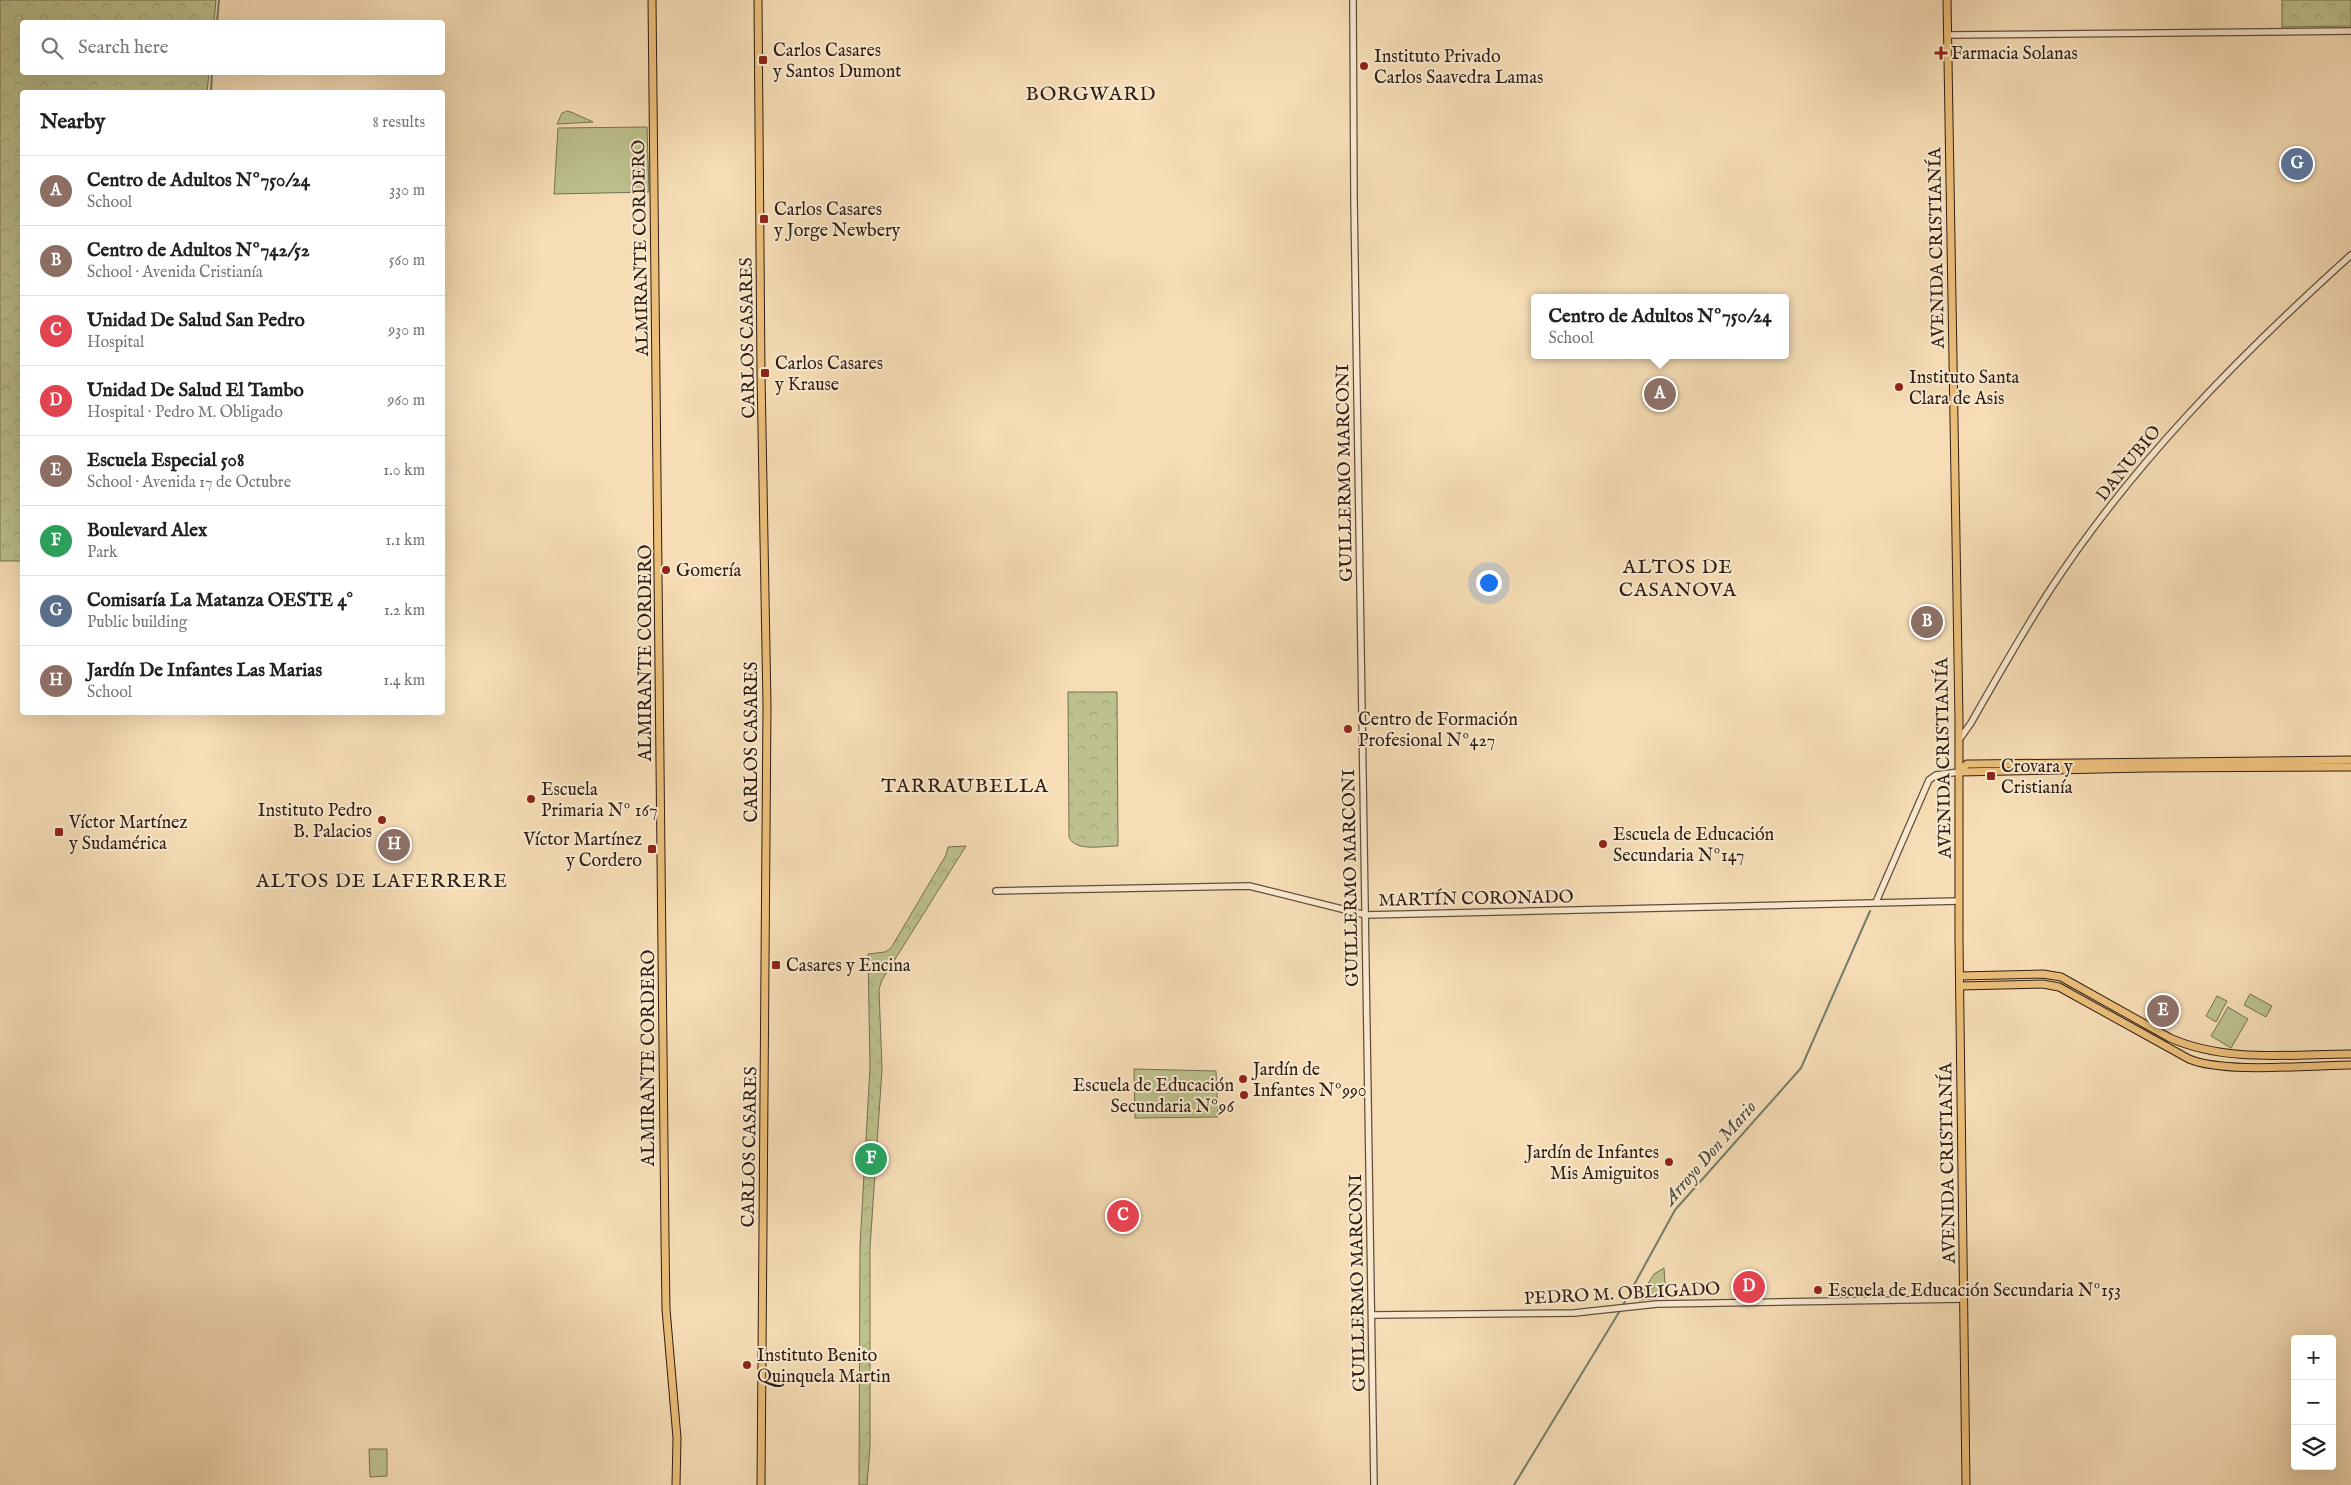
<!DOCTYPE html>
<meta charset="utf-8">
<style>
body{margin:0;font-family:"IM FELL English",serif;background:#f6f6f6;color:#222}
.controls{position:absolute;right:15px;bottom:15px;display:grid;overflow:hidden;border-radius:5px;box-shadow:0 5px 20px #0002}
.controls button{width:45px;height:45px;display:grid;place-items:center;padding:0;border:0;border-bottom:1px solid #e0e0e0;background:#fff;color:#222;font:25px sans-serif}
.you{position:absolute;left:1488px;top:582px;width:18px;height:18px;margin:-12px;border:4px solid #fff;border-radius:50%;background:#1a73e8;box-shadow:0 0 0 8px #1a73e833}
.badge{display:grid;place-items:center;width:32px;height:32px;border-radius:50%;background:#8f2418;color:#fff;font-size:16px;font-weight:700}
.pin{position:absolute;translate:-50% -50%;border:2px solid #fff;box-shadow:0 1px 5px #0006}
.popup{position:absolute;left:1531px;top:294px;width:258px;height:65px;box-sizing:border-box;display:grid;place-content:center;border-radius:5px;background:#fff;filter:drop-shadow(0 1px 4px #0005);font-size:16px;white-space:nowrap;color:#767676}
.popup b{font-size:19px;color:#222}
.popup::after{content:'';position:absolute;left:50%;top:100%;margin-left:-10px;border:10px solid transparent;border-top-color:#fff}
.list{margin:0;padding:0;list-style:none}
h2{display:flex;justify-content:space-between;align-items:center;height:65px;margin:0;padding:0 20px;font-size:21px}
h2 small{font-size:16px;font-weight:400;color:#767676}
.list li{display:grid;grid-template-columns:32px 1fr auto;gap:15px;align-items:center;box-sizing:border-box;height:70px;padding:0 20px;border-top:1px solid #e0e0e0}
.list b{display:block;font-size:19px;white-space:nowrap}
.list p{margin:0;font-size:16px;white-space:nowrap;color:#767676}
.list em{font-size:16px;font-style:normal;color:#767676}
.icon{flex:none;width:28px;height:28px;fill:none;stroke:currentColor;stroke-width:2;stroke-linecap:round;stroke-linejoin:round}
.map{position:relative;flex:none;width:2351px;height:1485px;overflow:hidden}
.search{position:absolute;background:#fff;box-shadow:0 5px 20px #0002;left:20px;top:20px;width:425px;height:55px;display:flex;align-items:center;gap:12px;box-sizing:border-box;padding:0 18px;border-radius:5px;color:#767676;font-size:19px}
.panel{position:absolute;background:#fff;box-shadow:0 5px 20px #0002;left:20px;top:90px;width:425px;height:625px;border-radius:5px}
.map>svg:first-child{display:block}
.grass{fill:#bcc18d;stroke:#767050}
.forest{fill:url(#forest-crowns);stroke:#767050}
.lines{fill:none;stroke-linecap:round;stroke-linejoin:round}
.stream{stroke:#727d6d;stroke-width:2}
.minor-casing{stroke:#614e3c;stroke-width:8}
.major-casing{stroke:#2f1e14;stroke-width:9}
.minor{stroke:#f9e9cf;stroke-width:5.5}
.major{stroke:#ebbe7a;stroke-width:7}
.poi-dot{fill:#8f2418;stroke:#f9e9cf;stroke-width:2}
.labels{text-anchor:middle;stroke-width:4;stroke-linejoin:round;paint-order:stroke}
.poi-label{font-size:18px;fill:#2f1e14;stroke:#f9e9cf;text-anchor:start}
.street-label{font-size:18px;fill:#2f1e14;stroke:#f9e9cf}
.water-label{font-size:19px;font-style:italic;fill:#504e40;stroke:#f9e9cf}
.quarter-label{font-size:20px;letter-spacing:1px;fill:#2f1e14;stroke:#f9e9cf}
</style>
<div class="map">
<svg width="2351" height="1485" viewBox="0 0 2351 1485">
<defs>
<pattern id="forest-crowns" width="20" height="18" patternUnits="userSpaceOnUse" patternTransform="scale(1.25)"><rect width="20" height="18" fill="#bcc18d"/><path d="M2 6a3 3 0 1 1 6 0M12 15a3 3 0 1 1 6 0" fill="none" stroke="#a2a579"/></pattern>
</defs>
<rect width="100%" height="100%" fill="#f6ddb5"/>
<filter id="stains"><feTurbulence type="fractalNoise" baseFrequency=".004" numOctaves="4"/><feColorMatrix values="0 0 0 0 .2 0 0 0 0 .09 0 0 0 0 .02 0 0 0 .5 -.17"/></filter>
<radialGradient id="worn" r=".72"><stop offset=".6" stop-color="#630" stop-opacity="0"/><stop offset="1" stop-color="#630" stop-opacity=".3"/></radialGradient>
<!-- grass -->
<g class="grass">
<polygon points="567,111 571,112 593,122 557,124 562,113"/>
<polygon points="647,127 649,192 554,194 558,128"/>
<polygon points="2250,994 2272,1006 2266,1017 2244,1005"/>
<polygon points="2217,996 2227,1001 2216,1022 2206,1016"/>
<polygon points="2228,1007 2248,1019 2231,1048 2211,1036"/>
<polygon points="1134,1069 1216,1071 1218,1117 1135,1118"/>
<polygon points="369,1449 387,1449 387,1476 370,1477"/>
</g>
<!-- forest -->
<g class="forest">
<polygon points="0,0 216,0 214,22 22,22 22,72 209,73 207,92 22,92 22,561 0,561"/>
<polygon points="2282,0 2351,0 2351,26 2282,27"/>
<path d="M1068,692h49l1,154c-15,0 -43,6 -49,-9z"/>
<polygon points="966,846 882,980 879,989 882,1069 870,1248 870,1447 867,1485 859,1485 860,1246 870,1067 868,954 885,952 891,948 946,855 948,847"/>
<polygon points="1664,1268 1666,1298 1638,1300 1654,1274"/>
</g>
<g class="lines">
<!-- stream -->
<g class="stream">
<polyline points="217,22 219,0"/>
<polyline points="211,92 212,72"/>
<polyline points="1623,1305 1675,1210 1801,1068 1870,911"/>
<polyline points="1514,1485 1621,1309"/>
</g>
<!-- minor casing -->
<g class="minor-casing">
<g id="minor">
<polyline points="1353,0 1354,199 1374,1485"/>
<polyline points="1948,35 2351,31"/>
<path d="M1959,740l12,-17c25,-44 50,-88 77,-130 83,-128 191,-237 303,-338"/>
<polyline points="996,891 1249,886 1366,915 1959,901"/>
<polyline points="1876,902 1929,780 1936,775 1959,772"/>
<polyline points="1372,1315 1574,1313 1657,1304 1964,1299"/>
</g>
</g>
<!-- major casing -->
<g class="major-casing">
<g id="major">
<polyline points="652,0 665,1239 666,1309 677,1438 676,1485"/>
<polyline points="758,0 761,374 767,705 761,1485"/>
<polyline points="1947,0 1959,719 1959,940 1966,1485"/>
<polyline points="1959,772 1967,764 1973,764 2351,760"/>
<polyline points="1959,772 2146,768 2351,767"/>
<path d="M1960,976l83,-2 18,3 109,61c56,25 122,16 181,16"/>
<path d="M1960,986l83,-2 16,3 130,72c36,15 121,6 162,6"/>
</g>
</g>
<!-- minor -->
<use href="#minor" class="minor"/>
<!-- major -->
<use href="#major" class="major"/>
</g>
<!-- markers -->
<g class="poi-dot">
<path d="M1938.5 45.5h5v5h5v5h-5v5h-5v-5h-5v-5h5z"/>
<rect x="758" y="55" width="10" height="10" rx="2.5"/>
<circle cx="1364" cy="66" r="5"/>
<rect x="759" y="214" width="10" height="10" rx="2.5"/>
<rect x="760" y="368" width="10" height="10" rx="2.5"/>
<circle cx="1899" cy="387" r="5"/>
<circle cx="666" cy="570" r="5"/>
<circle cx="1348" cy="729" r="5"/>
<rect x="1986" y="771" width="10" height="10" rx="2.5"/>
<circle cx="531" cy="799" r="5"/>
<circle cx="382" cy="820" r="5"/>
<rect x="54" y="827" width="10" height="10" rx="2.5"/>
<circle cx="1603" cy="844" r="5"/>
<rect x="647" y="844" width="10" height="10" rx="2.5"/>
<rect x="771" y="960" width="10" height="10" rx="2.5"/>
<circle cx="1243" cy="1079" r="5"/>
<circle cx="1244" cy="1095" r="5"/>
<circle cx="1669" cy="1162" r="5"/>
<circle cx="1818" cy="1290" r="5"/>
<circle cx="747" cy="1365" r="5"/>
</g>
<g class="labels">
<!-- poi labels -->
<g class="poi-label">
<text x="773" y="56">Carlos Casares<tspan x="773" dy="21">y Santos Dumont</tspan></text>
<text x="1951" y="59">Farmacia Solanas</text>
<text x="1374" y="62">Instituto Privado<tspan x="1374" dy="21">Carlos Saavedra Lamas</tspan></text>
<text x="774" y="215">Carlos Casares<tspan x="774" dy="21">y Jorge Newbery</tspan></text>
<text x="775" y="369">Carlos Casares<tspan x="775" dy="21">y Krause</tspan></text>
<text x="1909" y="383">Instituto Santa<tspan x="1909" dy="21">Clara de Asis</tspan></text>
<text x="676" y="576">Gomería</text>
<text x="1358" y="725">Centro de Formación<tspan x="1358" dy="21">Profesional Nº427</tspan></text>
<text x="2001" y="772">Crovara y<tspan x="2001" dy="21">Cristianía</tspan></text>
<text x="541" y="795">Escuela<tspan x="541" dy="21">Primaria Nº 167</tspan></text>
<text x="372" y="816" text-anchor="end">Instituto Pedro<tspan x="372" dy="21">B. Palacios</tspan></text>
<text x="69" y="828">Víctor Martínez<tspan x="69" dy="21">y Sudamérica</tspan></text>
<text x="1613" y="840">Escuela de Educación<tspan x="1613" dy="21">Secundaria Nº147</tspan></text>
<text x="642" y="845" text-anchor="end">Víctor Martínez<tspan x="642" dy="21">y Cordero</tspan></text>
<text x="786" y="971">Casares y Encina</text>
<text x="1253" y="1075">Jardín de<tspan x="1253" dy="21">Infantes Nº990</tspan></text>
<text x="1234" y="1091" text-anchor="end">Escuela de Educación<tspan x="1234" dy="21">Secundaria Nº96</tspan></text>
<text x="1659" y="1158" text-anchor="end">Jardín de Infantes<tspan x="1659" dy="21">Mis Amiguitos</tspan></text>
<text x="1828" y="1296">Escuela de Educación Secundaria Nº153</text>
<text x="757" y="1361">Instituto Benito<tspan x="757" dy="21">Quinquela Martin</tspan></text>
</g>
<!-- street labels -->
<g class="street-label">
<text transform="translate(640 248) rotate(-91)" y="6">ALMIRANTE CORDERO</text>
<text transform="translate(1936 248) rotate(-91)" y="6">AVENIDA CRISTIANÍA</text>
<text transform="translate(747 338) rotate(-91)" y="6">CARLOS CASARES</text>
<text transform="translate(2128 463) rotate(-51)" y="6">DANUBIO</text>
<text transform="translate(1344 473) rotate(-91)" y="6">GUILLERMO MARCONI</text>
<text transform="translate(645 653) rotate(-90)" y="6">ALMIRANTE CORDERO</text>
<text transform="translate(751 742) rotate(-90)" y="6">CARLOS CASARES</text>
<text transform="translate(1943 758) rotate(-91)" y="6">AVENIDA CRISTIANÍA</text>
<text transform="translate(1350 878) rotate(-91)" y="6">GUILLERMO MARCONI</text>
<text transform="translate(1476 898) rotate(-1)" y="6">MARTÍN CORONADO</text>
<text transform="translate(648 1058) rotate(-90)" y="6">ALMIRANTE CORDERO</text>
<text transform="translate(749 1147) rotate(-89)" y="6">CARLOS CASARES</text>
<text transform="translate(1947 1163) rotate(-91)" y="6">AVENIDA CRISTIANÍA</text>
<text transform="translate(1357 1283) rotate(-91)" y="6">GUILLERMO MARCONI</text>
<text transform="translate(1622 1293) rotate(-3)" y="6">PEDRO M. OBLIGADO</text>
</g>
<!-- water labels -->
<g class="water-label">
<text transform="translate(1709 1152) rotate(-49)" y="7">Arroyo Don Mario</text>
</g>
<!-- quarter labels -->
<g class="quarter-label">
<text x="1091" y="100">BORGWARD</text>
<text x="1678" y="573">ALTOS DE<tspan x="1678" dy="23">CASANOVA</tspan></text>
<text x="965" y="792">TARRAUBELLA</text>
<text x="382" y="887">ALTOS DE LAFERRERE</text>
</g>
</g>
<rect width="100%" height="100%" filter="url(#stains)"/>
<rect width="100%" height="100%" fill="url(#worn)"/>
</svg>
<div class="controls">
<button>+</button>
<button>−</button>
<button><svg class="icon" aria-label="layers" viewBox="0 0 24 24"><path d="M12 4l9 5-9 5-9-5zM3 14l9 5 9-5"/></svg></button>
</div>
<div class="you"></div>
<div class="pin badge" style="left:1660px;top:394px;background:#8d6e63">A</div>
<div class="popup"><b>Centro de Adultos Nº750/24</b>School</div>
<div class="pin badge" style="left:1927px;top:622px;background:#8d6e63">B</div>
<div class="pin badge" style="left:1123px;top:1216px;background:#e0444e">C</div>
<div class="pin badge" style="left:1749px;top:1287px;background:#e0444e">D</div>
<div class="pin badge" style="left:2163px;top:1011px;background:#8d6e63">E</div>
<div class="pin badge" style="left:871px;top:1159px;background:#2e9e5b">F</div>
<div class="pin badge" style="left:2297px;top:164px;background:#5c6f8a">G</div>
<div class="pin badge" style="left:394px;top:845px;background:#8d6e63">H</div>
<div class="search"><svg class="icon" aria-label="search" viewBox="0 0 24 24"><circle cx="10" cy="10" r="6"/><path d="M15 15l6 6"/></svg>Search here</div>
<section class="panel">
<h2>Nearby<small>8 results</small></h2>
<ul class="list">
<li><span class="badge" style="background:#8d6e63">A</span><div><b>Centro de Adultos Nº750/24</b><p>School</p></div><em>330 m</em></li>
<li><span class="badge" style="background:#8d6e63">B</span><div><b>Centro de Adultos Nº742/52</b><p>School · Avenida Cristianía</p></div><em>560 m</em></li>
<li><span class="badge" style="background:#e0444e">C</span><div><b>Unidad De Salud San Pedro</b><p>Hospital</p></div><em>930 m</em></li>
<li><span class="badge" style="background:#e0444e">D</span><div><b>Unidad De Salud El Tambo</b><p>Hospital · Pedro M. Obligado</p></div><em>960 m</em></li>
<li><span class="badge" style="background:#8d6e63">E</span><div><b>Escuela Especial 508</b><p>School · Avenida 17 de Octubre</p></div><em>1.0 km</em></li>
<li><span class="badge" style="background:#2e9e5b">F</span><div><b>Boulevard Alex</b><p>Park</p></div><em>1.1 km</em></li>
<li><span class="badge" style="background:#5c6f8a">G</span><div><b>Comisaría La Matanza OESTE 4°</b><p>Public building</p></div><em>1.2 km</em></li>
<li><span class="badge" style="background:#8d6e63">H</span><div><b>Jardín De Infantes Las Marias</b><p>School</p></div><em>1.4 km</em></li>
</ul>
</section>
</div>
